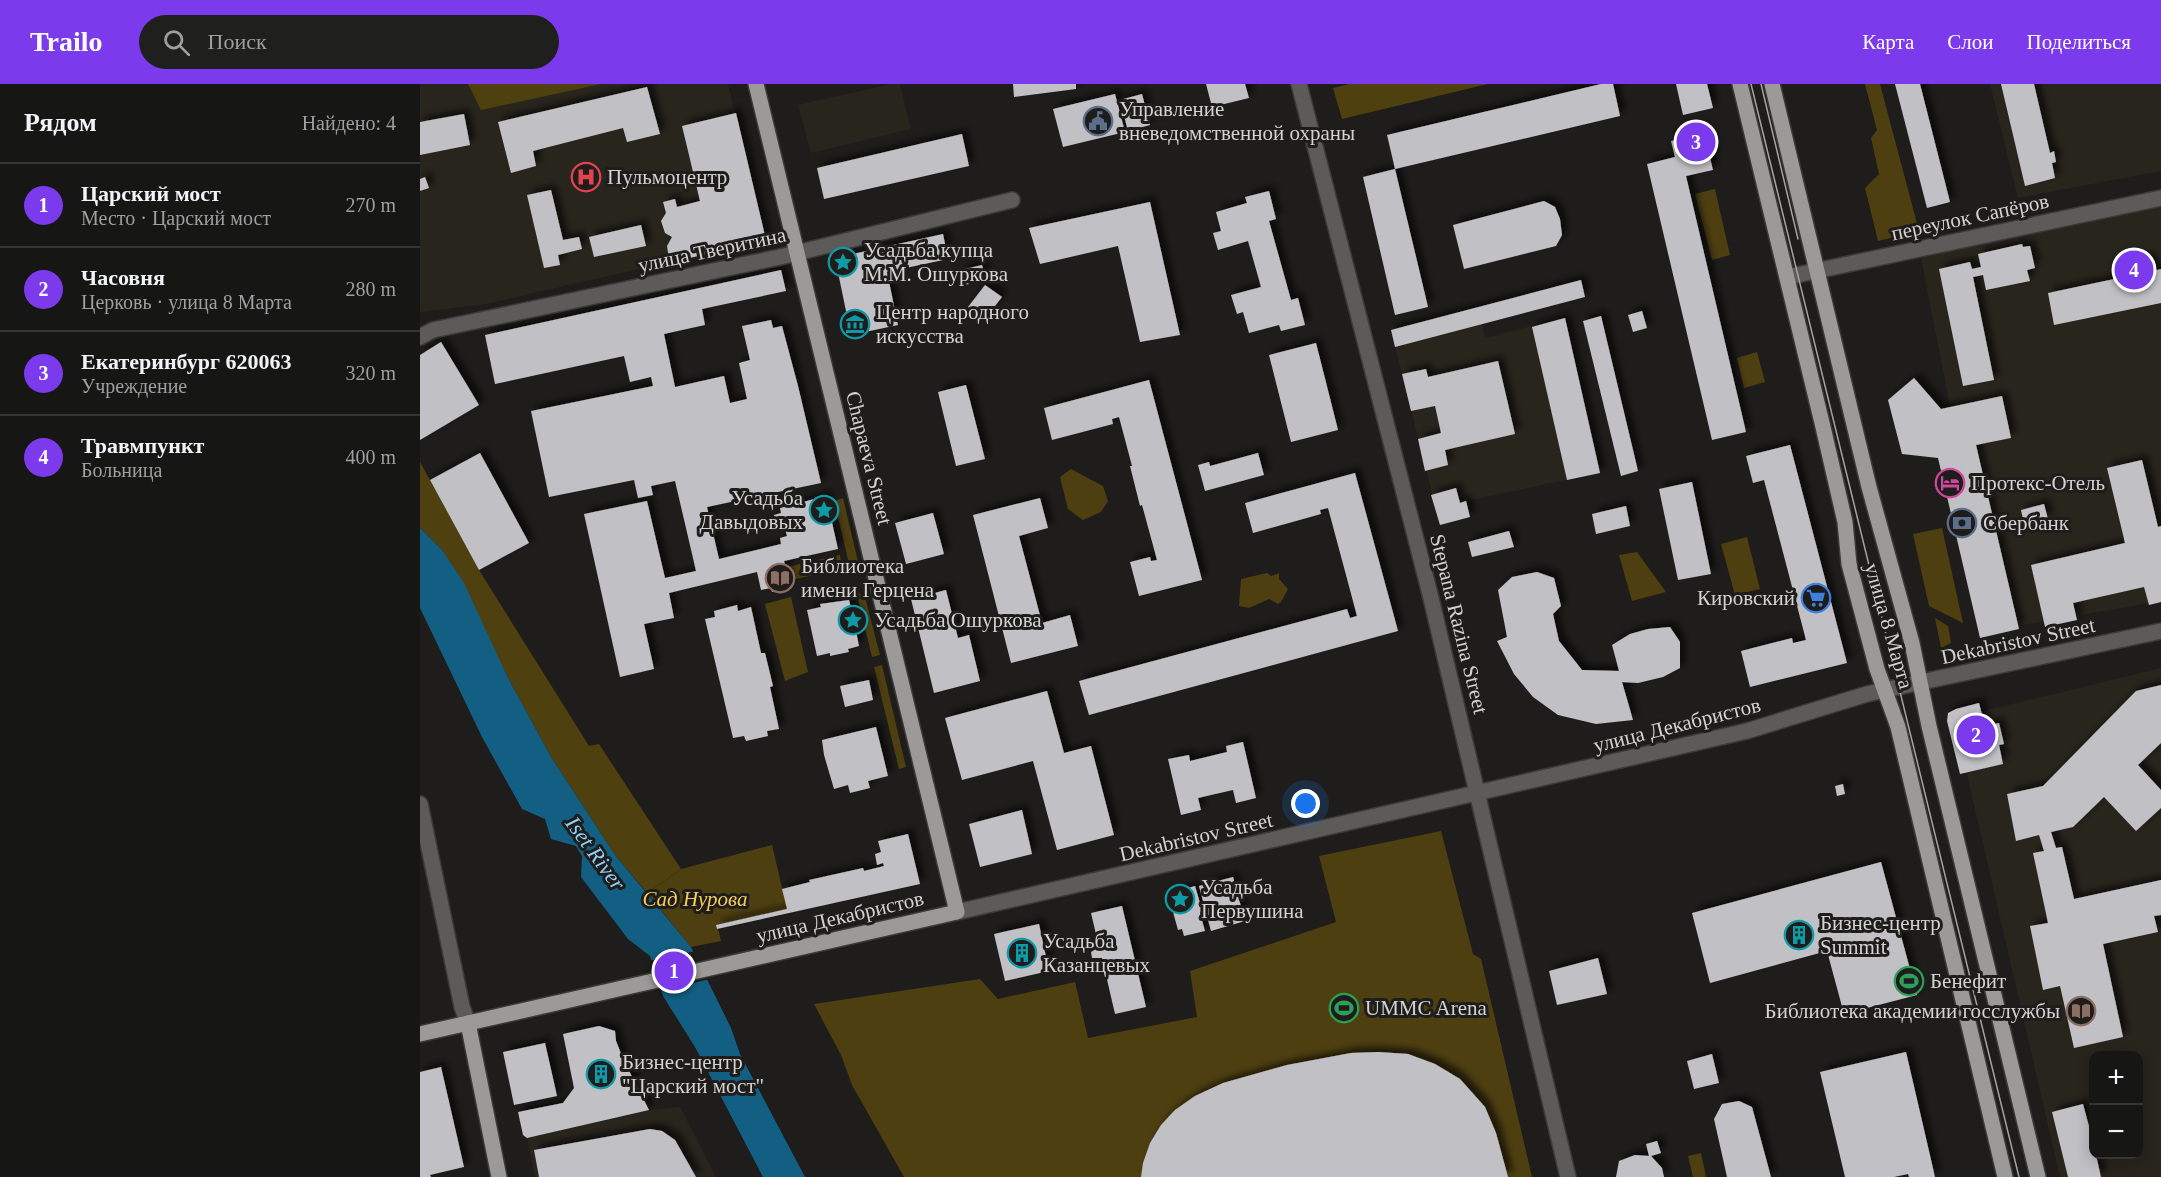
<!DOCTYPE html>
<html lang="ru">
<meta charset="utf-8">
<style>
body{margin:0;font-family:"Times New Roman",serif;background:#1f1f1d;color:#f1f3f6}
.controls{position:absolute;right:18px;bottom:18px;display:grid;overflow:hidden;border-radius:12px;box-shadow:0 3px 15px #0003}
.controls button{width:54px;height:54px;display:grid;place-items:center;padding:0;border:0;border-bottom:2px solid #353534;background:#161614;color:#f1f3f6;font:30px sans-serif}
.you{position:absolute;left:886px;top:720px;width:21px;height:21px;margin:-15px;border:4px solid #fff;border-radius:50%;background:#1a73e8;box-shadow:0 0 0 9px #1a73e833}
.badge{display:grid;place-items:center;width:39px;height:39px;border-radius:50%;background:#7c3aed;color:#fff;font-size:20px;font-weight:700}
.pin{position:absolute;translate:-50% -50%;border:3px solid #fff;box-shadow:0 2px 6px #0006}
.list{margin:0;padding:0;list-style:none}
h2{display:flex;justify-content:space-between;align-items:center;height:78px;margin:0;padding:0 24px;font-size:26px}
h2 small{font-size:20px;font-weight:400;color:#9e9fa0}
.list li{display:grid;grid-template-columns:39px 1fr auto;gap:18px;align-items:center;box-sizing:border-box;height:84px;padding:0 24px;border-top:2px solid #353534}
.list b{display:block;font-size:22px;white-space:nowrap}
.list p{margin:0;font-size:20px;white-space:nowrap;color:#9e9fa0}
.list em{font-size:20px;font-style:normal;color:#9e9fa0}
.icon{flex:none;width:33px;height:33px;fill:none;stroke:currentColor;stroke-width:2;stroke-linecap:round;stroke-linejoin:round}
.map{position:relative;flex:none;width:1741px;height:1093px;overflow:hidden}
header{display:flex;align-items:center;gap:36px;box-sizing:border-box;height:84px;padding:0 30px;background:#7c3aed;color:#fff}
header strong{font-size:28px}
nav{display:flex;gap:33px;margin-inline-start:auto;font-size:21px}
.search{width:420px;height:54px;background:#1f1f1d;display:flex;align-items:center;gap:15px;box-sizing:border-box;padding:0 21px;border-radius:33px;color:#9e9fa0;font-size:22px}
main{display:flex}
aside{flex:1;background:#161614}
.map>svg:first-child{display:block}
.built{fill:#28251d;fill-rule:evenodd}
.green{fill:#4e3f11}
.forest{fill:#4f400f}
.water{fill:#135f83}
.pier{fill:#1e1d1b}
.building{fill:#c1c0c4;filter:url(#shadow)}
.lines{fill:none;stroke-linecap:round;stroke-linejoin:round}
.minor-casing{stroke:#3b3a38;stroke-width:18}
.major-casing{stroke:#3b3a38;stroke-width:18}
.minor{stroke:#5c5b5a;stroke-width:15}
.major{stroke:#9c9a98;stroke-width:15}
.tram{stroke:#a4a4a2;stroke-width:1.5}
.labels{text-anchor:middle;stroke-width:6;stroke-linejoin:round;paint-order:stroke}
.poi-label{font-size:21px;fill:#d3d3d1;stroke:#1e1d1b;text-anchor:start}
.street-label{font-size:21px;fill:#d3d3d1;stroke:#1e1d1b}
.park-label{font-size:21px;font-style:italic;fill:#f5cc54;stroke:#1e1d1b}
.water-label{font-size:22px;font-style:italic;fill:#8fd0f7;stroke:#1e1d1b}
</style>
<header>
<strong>Trailo</strong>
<div class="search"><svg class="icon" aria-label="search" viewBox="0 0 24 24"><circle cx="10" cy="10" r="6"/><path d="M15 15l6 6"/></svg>Поиск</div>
<nav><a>Карта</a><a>Слои</a><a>Поделиться</a></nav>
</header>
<main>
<aside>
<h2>Рядом<small>Найдено: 4</small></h2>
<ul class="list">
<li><span class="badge">1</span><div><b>Царский мост</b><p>Место · Царский мост</p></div><em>270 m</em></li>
<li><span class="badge">2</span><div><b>Часовня</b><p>Церковь · улица 8 Марта</p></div><em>280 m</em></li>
<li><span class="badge">3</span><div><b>Екатеринбург 620063</b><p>Учреждение</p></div><em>320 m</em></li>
<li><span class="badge">4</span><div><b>Травмпункт</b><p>Больница</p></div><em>400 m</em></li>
</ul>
</aside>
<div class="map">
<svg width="1741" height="1093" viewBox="0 0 1741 1093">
<defs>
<filter id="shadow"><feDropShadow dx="5.5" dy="-5.5" stdDeviation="3" flood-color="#0009"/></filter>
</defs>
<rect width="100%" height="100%" fill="#1e1d1b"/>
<!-- built -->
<g class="built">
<polygon points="0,0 308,0 346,156 66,220 0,228"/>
<polygon points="471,0 480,0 491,45 391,69 378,21"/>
<polygon points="1570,0 1741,0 1741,87 1598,114"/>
<polygon points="1741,118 1741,517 1574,546 1501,174"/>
<polygon points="1050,226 1062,240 1065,254 1127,238 1165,392 1046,417 1050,433 1020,441 971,246"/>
<path d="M1741,584v509h-101l-106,-459zM1674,972h44v98h-44z"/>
<polygon points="260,1023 296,1093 115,1093 107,1054 229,1026"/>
</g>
<!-- green -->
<g class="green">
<polygon points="1445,0 1460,0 1499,147 1458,157 1445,104 1459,90 1451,54 1457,46"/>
<polygon points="1295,105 1310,171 1292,176 1275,110"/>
<polygon points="1337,268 1345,298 1324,304 1317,274"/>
<polygon points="651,385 683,402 688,417 681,428 663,436 648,425 640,393"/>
<polygon points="423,414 440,486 431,488 414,417"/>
<polygon points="1522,444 1543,539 1509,522 1493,450"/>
<polygon points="1327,453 1340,505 1315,511 1301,460"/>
<polygon points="1217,468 1246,508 1212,517 1199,471"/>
<polygon points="420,471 422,485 371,496 367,483"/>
<polygon points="847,489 851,492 859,489 859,495 868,505 861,518 858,520 849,515 829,524 819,522 821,495"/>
<polygon points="436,507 445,513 460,571 452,573"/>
<polygon points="371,513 388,588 365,597 345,520"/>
<polygon points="1515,534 1528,542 1531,559 1521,564"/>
<polygon points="462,581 486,683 479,685 454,583"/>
<polygon points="1021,747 1053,870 1061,875 1112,1093 484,1093 432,1001 421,971 394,920 560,895 578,915 655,898 668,954 777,933 770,887 916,838 899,772"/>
<polygon points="352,761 367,825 297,841 301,857 271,863 227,809 261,785"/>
<polygon points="1281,1069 1286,1093 1273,1093 1268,1072"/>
</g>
<!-- forest -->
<g class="forest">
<polygon points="48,0 181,0 61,26"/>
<polygon points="929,0 1068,0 922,35 913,4"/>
<polygon points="0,378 59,486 169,662 179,660 261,785 227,809 195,771 131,673 87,592 22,466 0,444"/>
</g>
<!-- water -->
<polygon class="water" points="0,444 22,466 44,499 87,592 131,673 195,771 271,863 311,944 320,970 385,1093 343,1093 275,963 243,912 230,872 208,855 161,793 162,772 156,762 131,755 125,735 102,725 62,653 0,524"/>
<!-- pier -->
<polygon class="pier" points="276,867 290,895 239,907 229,877"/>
<!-- building -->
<g class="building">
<polygon points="593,0 656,0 656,5 594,13"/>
<polygon points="786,0 825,0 829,14 792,23"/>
<polygon points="1181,0 1193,0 1200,32 975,85 967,51"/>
<polygon points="1256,0 1287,0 1293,24 1263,31"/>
<polygon points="1475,0 1500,0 1530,118 1507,124"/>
<polygon points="1581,0 1614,0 1630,69 1634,67 1636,78 1632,79 1635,94 1605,102"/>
<polygon points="227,3 240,50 207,58 203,44 113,67 116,82 91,89 78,38"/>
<polygon points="695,10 705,48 643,63 633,25"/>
<polygon points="722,10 730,41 708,47 700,16"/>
<polygon points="316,29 346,156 257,177 249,175 247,162 252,153 245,149 241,137 246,129 243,118 255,115 257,123 280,117 262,42"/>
<polygon points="44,30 50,61 0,71 0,38"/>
<polygon points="1284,49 1293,86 1266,92 1326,348 1292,356 1227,80 1255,73 1251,57"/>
<polygon points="542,50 549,82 404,115 397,84"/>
<polygon points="975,85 1008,223 975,231 943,93"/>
<polygon points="5,93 9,104 0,107 0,95"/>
<polygon points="131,106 143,156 159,153 162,165 138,171 140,181 124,184 107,111"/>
<polygon points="849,107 856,135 849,137 871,216 878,214 885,241 861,247 859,241 829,249 823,228 817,230 811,211 841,203 828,157 798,166 793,149 801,147 796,128 827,119 825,113"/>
<polygon points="1124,117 1135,123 1140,135 1142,151 1136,162 1044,185 1033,141"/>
<polygon points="730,118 760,251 720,258 698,162 620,180 609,144"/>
<polygon points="221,141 226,162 174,173 169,153"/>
<polygon points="523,150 528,175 467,188 478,241 431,251 415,174"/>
<polygon points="1602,160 1603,163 1610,162 1615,184 1607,186 1610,197 1566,206 1563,191 1553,193 1574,296 1543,302 1519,185 1550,178 1552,185 1561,183 1558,170"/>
<polygon points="1730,174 1733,187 1741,185 1741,219 1634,241 1628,209 1699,194 1696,181"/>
<polygon points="562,181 566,196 545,201 541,186"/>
<polygon points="361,186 366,207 282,225 285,241 244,250 255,303 304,292 310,319 327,315 319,279 330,276 322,242 351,236 353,244 362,242 378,302 401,399 287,423 299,475 361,460 360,454 367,452 363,439 356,441 354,431 361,429 360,424 406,412 418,465 364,477 370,503 352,508 351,504 341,506 337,488 249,509 254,534 224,540 234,585 200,593 164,430 227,417 245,494 276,487 255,397 231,402 233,411 218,414 214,396 129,413 111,327 233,302 231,293 210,298 204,272 75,300 65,251"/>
<polygon points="1161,196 1165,213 975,263 971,246"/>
<polygon points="565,201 582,213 564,236 548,223"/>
<polygon points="1222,227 1227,244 1213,248 1208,231"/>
<polygon points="1181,232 1218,387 1201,392 1163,237"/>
<polygon points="1145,234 1180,389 1147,396 1112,243"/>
<polygon points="21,258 59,321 0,356 0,271"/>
<polygon points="896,259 918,346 871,358 849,271"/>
<polygon points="1078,277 1095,350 1025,366 1028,381 1005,387 998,355 1021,349 1015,322 991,327 982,290 1006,285 1008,293"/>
<polygon points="1494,294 1521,325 1582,312 1591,354 1556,361 1599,545 1560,554 1518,374 1482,370 1468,316"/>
<polygon points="729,296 782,496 719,512 710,478 730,473 731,477 737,476 722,421 720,422 710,382 712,382 699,333 692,335 693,340 632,356 624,324"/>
<polygon points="546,301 565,375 536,382 518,308"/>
<polygon points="1370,361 1427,579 1330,603 1321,567 1372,554 1373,559 1386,556 1344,396 1333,399 1326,372"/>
<polygon points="60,369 109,459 59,486 10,396"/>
<polygon points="838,369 844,391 785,407 778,381 789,378 790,382"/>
<polygon points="1722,376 1738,443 1741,442 1741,518 1729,521 1724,503 1653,519 1657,536 1625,543 1611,481 1705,459 1687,384"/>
<polygon points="935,389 978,547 669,631 659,597 927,525 930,534 937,532 908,424 900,426 901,430 833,449 825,419"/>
<polygon points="1272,398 1291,490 1258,496 1239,405"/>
<polygon points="1036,404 1040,419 1046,417 1050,433 1020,441 1011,411"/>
<polygon points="620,414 628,444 599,452 622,539 650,531 658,562 591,579 553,431"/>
<polygon points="1624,420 1628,435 1604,440 1601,426"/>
<polygon points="1206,422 1210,442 1176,450 1172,430"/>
<polygon points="513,429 524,470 486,480 475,439"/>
<polygon points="1089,447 1094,463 1052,473 1048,458"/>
<polygon points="1117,488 1134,494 1141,522 1133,530 1139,557 1162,586 1199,587 1192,561 1210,550 1228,545 1250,543 1260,558 1260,584 1243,593 1218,599 1202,598 1213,636 1176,640 1138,631 1113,613 1094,590 1077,557 1087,553 1078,506 1092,493"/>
<polygon points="526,506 538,554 549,551 560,597 514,609 491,515"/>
<polygon points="429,516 432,528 435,527 440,546 436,547 439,562 428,565 429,568 410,572 410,569 397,572 387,526 401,523 400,520"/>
<polygon points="317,521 318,527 331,523 341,569 345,569 353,602 350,603 359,645 347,647 348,652 326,657 324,652 313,654 285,535 295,533 294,527"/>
<polygon points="449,596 453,616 425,623 420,602"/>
<polygon points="1741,601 1741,659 1718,681 1741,706 1741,724 1716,747 1684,713 1653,743 1631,748 1636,764 1642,763 1654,815 1741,796 1741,831 1734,832 1738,848 1683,860 1703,953 1654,964 1640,902 1623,906 1610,842 1628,839 1613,769 1624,767 1619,751 1596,757 1587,710 1623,702 1716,607"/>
<polygon points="627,607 644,669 671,662 694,751 637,766 613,677 542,696 525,634"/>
<polygon points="1559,619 1565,642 1579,639 1584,660 1579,661 1583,680 1540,690 1527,637 1528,629 1536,625"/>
<polygon points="456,643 468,692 448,697 450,704 430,709 428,701 414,705 404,671 402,656"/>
<polygon points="823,658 836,714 816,719 813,706 778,714 781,726 761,731 748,675 769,671 770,677 807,668 806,662"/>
<polygon points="1423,700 1425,710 1417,712 1415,702"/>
<polygon points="602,726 612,770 560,783 549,740"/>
<polygon points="488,750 500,800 297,845 296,841 367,825 362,805 390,798 389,796 443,784 444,787 464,782 463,779 457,781 455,770 461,768 458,757"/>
<polygon points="1461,778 1497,911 1424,930 1407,867 1290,899 1272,829"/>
<polygon points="813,793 825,837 791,847 779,802"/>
<polygon points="775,802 782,826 780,829 785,847 764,852 762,845 758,846 748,810"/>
<polygon points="702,822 726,923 695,930 682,874 672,874 671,868 679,863 671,829"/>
<polygon points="619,840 629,887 585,897 574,850"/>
<polygon points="1178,874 1187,910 1137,921 1129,887"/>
<polygon points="179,942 195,947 196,957 204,977 229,1026 107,1054 103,1051 98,1028 143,1019 154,1004 143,950"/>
<polygon points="125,959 137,1012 94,1021 83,968"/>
<polygon points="958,968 988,970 1015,980 1040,995 1065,1023 1076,1049 1088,1093 721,1093 723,1079 730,1059 741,1041 755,1026 775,1012 803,999 867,981 931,969"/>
<polygon points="1486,968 1515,1093 1489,1093 1488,1090 1474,1093 1425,1093 1400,988"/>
<polygon points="1292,970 1299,999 1274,1005 1267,977"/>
<polygon points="21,983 44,1083 10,1091 11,1093 0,1093 0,988"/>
<polygon points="1319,1017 1332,1023 1351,1093 1307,1093 1294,1035 1302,1020"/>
<polygon points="1663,1020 1674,1061 1674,1070 1676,1071 1681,1093 1648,1093 1632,1028"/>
<polygon points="230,1045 242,1047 255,1056 276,1093 119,1093 114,1066"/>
<polygon points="1237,1057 1241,1069 1231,1072 1242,1084 1244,1093 1196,1093 1199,1077 1215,1071 1229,1072 1226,1060"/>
</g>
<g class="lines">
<!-- minor casing -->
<g class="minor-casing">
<g id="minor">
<polyline points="879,0 1010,510 1148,1093"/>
<polyline points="1367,193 1741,114"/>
<polyline points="0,253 13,246 32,242 360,173 592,116"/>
<polyline points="0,720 42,923 48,939"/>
<polyline points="537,828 1327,647 1447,610 1478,603 1741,547"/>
</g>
</g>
<!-- major casing -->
<g class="major-casing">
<g id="major">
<polyline points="1320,0 1403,343 1425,438 1429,480 1457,585 1478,643 1585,1093"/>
<polyline points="1352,0 1449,403 1492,559 1509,642 1618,1093"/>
<polyline points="48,939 79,1093"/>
<polyline points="0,950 537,828 336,0"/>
</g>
</g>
<!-- minor -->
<use href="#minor" class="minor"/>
<!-- major -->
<use href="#major" class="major"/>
<!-- tram -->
<g class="tram">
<polyline points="1331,0 1599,1093"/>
<polyline points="1341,0 1378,155"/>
</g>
</g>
<!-- icons -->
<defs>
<g id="civic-ring" transform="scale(1.5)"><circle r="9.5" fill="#1e1d1b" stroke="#5c6f8a" stroke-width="1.5"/><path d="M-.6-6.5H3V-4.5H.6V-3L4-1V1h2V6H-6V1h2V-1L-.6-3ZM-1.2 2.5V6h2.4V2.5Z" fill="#5c6f8a"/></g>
<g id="hospital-ring" transform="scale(1.5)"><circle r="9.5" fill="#1e1d1b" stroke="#e0444e" stroke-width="1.5"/><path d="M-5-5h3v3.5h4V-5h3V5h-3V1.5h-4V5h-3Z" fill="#e0444e"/></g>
<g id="sight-ring" transform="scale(1.5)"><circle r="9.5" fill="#1e1d1b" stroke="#0f9aa8" stroke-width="1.5"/><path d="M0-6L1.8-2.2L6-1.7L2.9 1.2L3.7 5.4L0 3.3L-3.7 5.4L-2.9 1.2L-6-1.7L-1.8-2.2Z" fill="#0f9aa8"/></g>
<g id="museum-ring" transform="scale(1.5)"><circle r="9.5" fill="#1e1d1b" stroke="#0f9aa8" stroke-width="1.5"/><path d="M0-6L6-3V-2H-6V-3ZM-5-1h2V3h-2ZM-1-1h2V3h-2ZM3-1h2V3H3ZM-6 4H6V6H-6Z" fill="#0f9aa8"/></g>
<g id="hotel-ring" transform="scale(1.5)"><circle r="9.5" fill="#1e1d1b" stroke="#d1479c" stroke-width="1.5"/><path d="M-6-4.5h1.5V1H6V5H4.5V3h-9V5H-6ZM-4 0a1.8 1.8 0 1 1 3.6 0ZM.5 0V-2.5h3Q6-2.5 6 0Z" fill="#d1479c"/></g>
<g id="bank-ring" transform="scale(1.5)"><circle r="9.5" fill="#1e1d1b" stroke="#5c6f8a" stroke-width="1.5"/><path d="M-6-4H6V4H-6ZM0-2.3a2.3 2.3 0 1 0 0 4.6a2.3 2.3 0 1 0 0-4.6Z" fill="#5c6f8a"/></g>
<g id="library-ring" transform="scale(1.5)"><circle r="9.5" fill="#1e1d1b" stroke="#8d6e63" stroke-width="1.5"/><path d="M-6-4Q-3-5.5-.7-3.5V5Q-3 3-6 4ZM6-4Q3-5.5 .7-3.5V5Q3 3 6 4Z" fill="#8d6e63"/></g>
<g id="supermarket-ring" transform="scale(1.5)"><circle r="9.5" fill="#1e1d1b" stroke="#3f7fe0" stroke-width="1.5"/><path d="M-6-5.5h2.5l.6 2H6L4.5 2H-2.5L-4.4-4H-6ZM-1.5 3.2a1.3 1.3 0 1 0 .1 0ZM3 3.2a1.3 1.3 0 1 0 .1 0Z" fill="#3f7fe0"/></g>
<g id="building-ring" transform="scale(1.5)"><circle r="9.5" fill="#1e1d1b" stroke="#0f9aa8" stroke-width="1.5"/><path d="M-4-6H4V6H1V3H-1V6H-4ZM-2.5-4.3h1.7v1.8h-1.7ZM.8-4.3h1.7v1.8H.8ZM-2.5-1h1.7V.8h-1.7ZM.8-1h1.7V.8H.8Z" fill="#0f9aa8"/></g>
<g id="stadium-ring" transform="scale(1.5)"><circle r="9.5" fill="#1e1d1b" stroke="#2e9e5b" stroke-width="1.5"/><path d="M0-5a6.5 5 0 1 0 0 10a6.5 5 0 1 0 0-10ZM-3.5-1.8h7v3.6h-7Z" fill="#2e9e5b"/></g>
</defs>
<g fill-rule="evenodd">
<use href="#civic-ring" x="678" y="37"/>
<use href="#hospital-ring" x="166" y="93"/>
<use href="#sight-ring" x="423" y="178"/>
<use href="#museum-ring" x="435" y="240"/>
<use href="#hotel-ring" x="1530" y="399"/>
<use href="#sight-ring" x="404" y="426"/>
<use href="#bank-ring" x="1542" y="439"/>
<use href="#library-ring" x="360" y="494"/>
<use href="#supermarket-ring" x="1396" y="514"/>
<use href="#sight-ring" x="433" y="536"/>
<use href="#sight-ring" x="760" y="815"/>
<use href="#building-ring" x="1379" y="851"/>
<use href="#building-ring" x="602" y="869"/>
<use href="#stadium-ring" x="1489" y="897"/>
<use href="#stadium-ring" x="924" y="924"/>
<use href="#library-ring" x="1661" y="927"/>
<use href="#building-ring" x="181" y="990"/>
</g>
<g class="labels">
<!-- poi labels -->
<g class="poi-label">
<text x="699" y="32">Управление<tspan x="699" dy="24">вневедомственной охраны</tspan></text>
<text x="187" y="100">Пульмоцентр</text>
<text x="444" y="173">Усадьба купца<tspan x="444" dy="24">М.М. Ошуркова</tspan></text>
<text x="456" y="235">Центр народного<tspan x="456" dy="24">искусства</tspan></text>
<text x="1551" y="406">Протекс-Отель</text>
<text x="383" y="421" text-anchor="end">Усадьба<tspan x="383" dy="24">Давыдовых</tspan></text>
<text x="1563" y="446">Сбербанк</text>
<text x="381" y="489">Библиотека<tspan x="381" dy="24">имени Герцена</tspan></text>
<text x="1375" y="521" text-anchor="end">Кировский</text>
<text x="454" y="543">Усадьба Ошуркова</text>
<text x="781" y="810">Усадьба<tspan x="781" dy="24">Первушина</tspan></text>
<text x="1400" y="846">Бизнес-центр<tspan x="1400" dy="24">Summit</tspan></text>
<text x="623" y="864">Усадьба<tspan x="623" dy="24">Казанцевых</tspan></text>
<text x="1510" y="904">Бенефит</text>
<text x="945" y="931">UMMC Arena</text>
<text x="1640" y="934" text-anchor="end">Библиотека академии госслужбы</text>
<text x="202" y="985">Бизнес-центр<tspan x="202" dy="24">"Царский мост"</tspan></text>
</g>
<!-- street labels -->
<g class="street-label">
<text transform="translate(1550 133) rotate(-12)" y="7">переулок Сапёров</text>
<text transform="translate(292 166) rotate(-12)" y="7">улица Тверитина</text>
<text transform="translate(449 374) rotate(76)" y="7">Chapaeva Street</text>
<text transform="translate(1039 540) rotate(76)" y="7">Stepana Razina Street</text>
<text transform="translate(1469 542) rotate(74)" y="7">улица 8 Марта</text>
<text transform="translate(1598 557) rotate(-12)" y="7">Dekabristov Street</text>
<text transform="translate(1257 641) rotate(-14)" y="7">улица Декабристов</text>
<text transform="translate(776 753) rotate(-13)" y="7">Dekabristov Street</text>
<text transform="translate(420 833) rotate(-13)" y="7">улица Декабристов</text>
</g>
<!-- park labels -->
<g class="park-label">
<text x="275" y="822">Сад Нурова</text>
</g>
<!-- water labels -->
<g class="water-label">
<text transform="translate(176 769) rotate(54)" y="8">Iset River</text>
</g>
</g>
</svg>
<div class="controls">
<button>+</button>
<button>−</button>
</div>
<div class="you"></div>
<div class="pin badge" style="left:254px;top:887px">1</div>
<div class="pin badge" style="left:1556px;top:651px">2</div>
<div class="pin badge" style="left:1276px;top:58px">3</div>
<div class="pin badge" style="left:1714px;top:186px">4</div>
</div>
</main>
